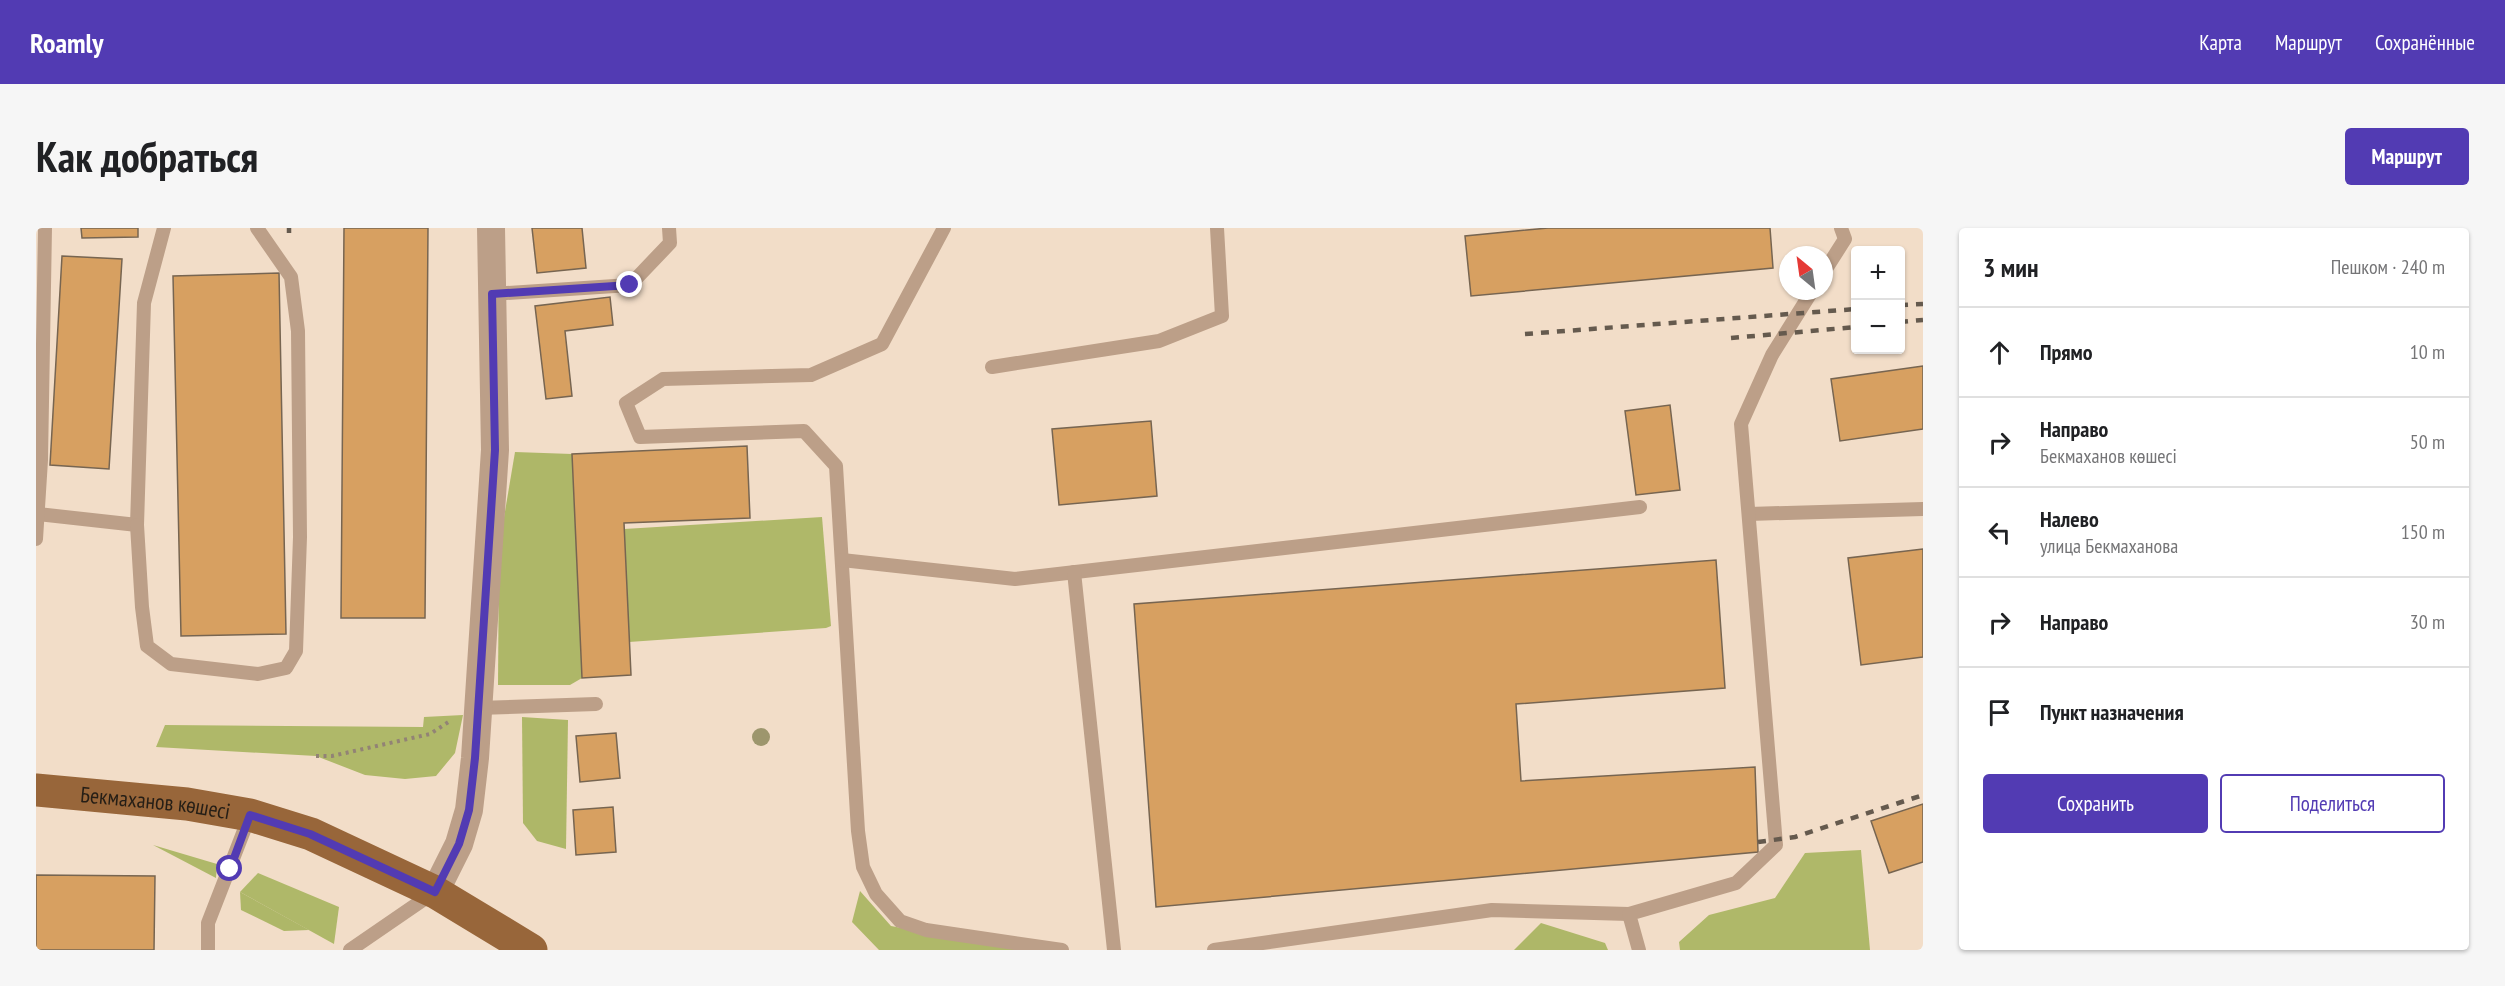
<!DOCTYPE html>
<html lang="ru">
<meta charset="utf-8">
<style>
body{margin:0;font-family:"PT Sans Narrow",sans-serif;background:#f6f6f6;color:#202124}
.controls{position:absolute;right:18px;top:18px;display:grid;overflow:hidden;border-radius:6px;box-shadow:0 2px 4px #0004}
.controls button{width:54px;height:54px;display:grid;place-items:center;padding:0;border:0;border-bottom:2px solid #e0e0e0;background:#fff;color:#202124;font:30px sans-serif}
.compass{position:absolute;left:1743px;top:18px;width:54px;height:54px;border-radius:50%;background:#fff;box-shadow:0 2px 4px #0004;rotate:331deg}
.stop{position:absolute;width:18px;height:18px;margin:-14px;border:4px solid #523bb3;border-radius:50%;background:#fff}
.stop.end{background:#523bb3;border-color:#fff;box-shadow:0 2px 6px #0008}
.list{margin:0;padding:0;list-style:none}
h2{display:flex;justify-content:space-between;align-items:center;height:78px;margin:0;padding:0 24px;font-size:26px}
h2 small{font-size:20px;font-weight:400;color:#757577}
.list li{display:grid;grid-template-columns:39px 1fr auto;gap:18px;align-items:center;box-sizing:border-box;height:90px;padding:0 24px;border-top:2px solid #e0e0e0}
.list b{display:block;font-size:22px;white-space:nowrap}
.list p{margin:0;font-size:20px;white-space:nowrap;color:#757577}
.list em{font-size:20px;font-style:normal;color:#757577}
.actions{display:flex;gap:12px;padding:18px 24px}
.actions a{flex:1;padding:14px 0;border:2px solid #523bb3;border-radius:6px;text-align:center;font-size:21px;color:#523bb3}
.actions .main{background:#523bb3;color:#fff}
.icon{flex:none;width:33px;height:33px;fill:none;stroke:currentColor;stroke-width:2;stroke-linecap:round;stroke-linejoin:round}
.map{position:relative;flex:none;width:1887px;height:722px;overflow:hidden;border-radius:6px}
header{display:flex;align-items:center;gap:36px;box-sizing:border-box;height:84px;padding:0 30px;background:#523bb3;color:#fff}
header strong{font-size:28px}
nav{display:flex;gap:33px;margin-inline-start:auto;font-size:21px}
.intro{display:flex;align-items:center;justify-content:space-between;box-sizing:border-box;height:144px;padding:0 36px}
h1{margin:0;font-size:42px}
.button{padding:15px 27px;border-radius:6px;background:#523bb3;color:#fff;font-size:21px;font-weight:700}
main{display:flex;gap:36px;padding:0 36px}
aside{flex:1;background:#fff;border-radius:6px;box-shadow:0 2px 4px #0004}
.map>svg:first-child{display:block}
.green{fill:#afb869}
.forest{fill:#aeb768}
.building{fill:#d7a061;stroke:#776551;stroke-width:1.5}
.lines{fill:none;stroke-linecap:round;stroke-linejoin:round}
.path{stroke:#928375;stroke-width:4;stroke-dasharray:3 4.5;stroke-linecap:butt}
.service{stroke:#bc9f88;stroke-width:14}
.minor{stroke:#bc9f88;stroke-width:28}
.primary{stroke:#98663a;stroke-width:33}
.rail{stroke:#655a4e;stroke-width:4.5;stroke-dasharray:8 8;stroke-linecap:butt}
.tree{fill:#9d966d}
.route{stroke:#523bb3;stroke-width:8}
.labels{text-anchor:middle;stroke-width:4.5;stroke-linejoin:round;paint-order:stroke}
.street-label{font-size:22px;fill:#251e16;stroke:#f2ddc8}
</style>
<header>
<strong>Roamly</strong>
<nav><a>Карта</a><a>Маршрут</a><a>Сохранённые</a></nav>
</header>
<div class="intro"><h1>Как добраться</h1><a class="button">Маршрут</a></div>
<main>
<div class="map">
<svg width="1887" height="722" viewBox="0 0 1887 722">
<rect width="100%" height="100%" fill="#f2ddc8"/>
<!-- green -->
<g class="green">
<polygon points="786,289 795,398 790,400 593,414 588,301"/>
<polygon points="427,487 419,525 400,548 369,551 329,547 280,528 120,519 129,497 387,499 388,489"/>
<polygon points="117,617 181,636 180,650"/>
<polygon points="1825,622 1834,722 1644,722 1643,714 1673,687 1739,670 1769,625"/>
<polygon points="222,645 303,679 298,716 204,664"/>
<polygon points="824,663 855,698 983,722 843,722 816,694"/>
</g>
<!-- forest -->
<g class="forest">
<polygon points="479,224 536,226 546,450 534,457 462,457 463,319"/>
<polygon points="486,489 532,492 530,621 501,613 487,595"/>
<polygon points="204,664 273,702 248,703 205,682"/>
<polygon points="1505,695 1569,715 1572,722 1478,722"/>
</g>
<!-- building -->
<g class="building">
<polygon points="45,0 102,0 102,9 46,10"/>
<polygon points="308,0 392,0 389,390 305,390"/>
<polygon points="496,0 546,0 550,40 501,45"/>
<polygon points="1512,0 1734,0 1737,40 1435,68 1429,8"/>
<polygon points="26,28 86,31 73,241 14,237"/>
<polygon points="243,45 250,406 145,408 137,48"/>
<polygon points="574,69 577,97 529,103 536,168 510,171 499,78"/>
<polygon points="1887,138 1887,201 1804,213 1795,151"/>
<polygon points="1634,177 1644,262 1600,267 1589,183"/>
<polygon points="1115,193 1121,268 1023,277 1016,201"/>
<polygon points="711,218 714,290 588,295 595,447 546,450 536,226"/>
<polygon points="1887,321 1887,429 1825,437 1812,330"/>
<polygon points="1680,332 1689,460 1480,476 1485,553 1719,539 1722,624 1120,679 1098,376"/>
<polygon points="580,505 584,550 544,554 540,508"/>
<polygon points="1887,576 1887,634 1853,645 1835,593"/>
<polygon points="577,579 580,624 540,627 537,582"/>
<polygon points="0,647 119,648 118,722 0,722"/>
</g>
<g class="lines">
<!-- path -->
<polyline class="path" points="280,528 296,528 394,506 414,493"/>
<!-- service -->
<g class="service">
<polyline points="908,0 846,116 775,147 627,151 590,175 604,209 768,203 800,238 822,603 827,639 840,666 864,693 890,702 1026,722"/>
<polyline points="1788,44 1809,11 1805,0"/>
<polyline points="456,66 594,57 634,15 633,0"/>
<polyline points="956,139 1123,113 1186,88 1181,0"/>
<polyline points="2,286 101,297 108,75 128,0"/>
<polyline points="1713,286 1887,281"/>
<polyline points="101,297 106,379 111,418 135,436 222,446 250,440 260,423 264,309 262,103 255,49 221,0"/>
<polyline points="0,311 5,232 9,0"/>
<polyline points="806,332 979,351 1604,279"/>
<polyline points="1038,344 1078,722"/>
<polyline points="442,480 560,476"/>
<polyline points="172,722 172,695 214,587"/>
<polyline points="314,722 397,665"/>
<polyline points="1178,722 1456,682 1593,686"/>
<polyline points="1603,722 1593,686 1700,655 1740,617 1705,196 1736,127 1776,63"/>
</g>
<!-- minor -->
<polyline class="minor" points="399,664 423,616 433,582 439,530 459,222 455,0"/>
<!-- primary -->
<path class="primary" id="s1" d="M0,562l151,14 63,11 61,19 124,58 96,58"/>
<!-- rail -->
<g class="rail">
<polyline points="253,0 253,5"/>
<polyline points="1864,77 1887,76"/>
<polyline points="1864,94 1887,92"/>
<polyline points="1489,106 1820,81"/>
<polyline points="1695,110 1820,99"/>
<polyline points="1722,614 1759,609 1887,567"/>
</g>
</g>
<!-- trees -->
<circle class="tree" cx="725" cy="509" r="9"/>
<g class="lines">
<!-- route -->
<polyline class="route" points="194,641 214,587 274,606 399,664 423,616 433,582 439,530 459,222 456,66 594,57"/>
</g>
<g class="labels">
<!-- street labels -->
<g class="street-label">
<text dy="8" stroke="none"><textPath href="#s1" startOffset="120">Бекмаханов көшесі</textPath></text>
</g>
</g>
</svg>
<div class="controls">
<button>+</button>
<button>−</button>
</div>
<svg class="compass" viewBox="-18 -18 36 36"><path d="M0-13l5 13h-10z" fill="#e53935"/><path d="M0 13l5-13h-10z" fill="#757577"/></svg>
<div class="stop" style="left:194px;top:641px"></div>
<div class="stop end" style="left:594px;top:57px"></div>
</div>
<aside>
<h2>3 мин<small>Пешком · 240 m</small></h2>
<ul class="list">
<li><svg class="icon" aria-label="ahead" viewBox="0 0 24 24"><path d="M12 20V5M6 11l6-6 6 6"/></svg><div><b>Прямо</b></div><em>10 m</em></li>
<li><svg class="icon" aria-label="right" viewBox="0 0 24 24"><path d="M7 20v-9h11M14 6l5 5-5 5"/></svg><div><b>Направо</b><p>Бекмаханов көшесі</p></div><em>50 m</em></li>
<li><svg class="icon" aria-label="left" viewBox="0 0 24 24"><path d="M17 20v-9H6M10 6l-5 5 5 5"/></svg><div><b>Налево</b><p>улица Бекмаханова</p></div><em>150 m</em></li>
<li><svg class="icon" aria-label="right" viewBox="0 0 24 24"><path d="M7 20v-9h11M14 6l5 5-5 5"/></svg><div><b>Направо</b></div><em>30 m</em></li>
<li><svg class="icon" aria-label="arrive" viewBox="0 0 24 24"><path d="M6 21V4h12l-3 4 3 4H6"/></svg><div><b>Пункт назначения</b></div></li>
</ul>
<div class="actions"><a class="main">Сохранить</a><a>Поделиться</a></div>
</aside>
</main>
